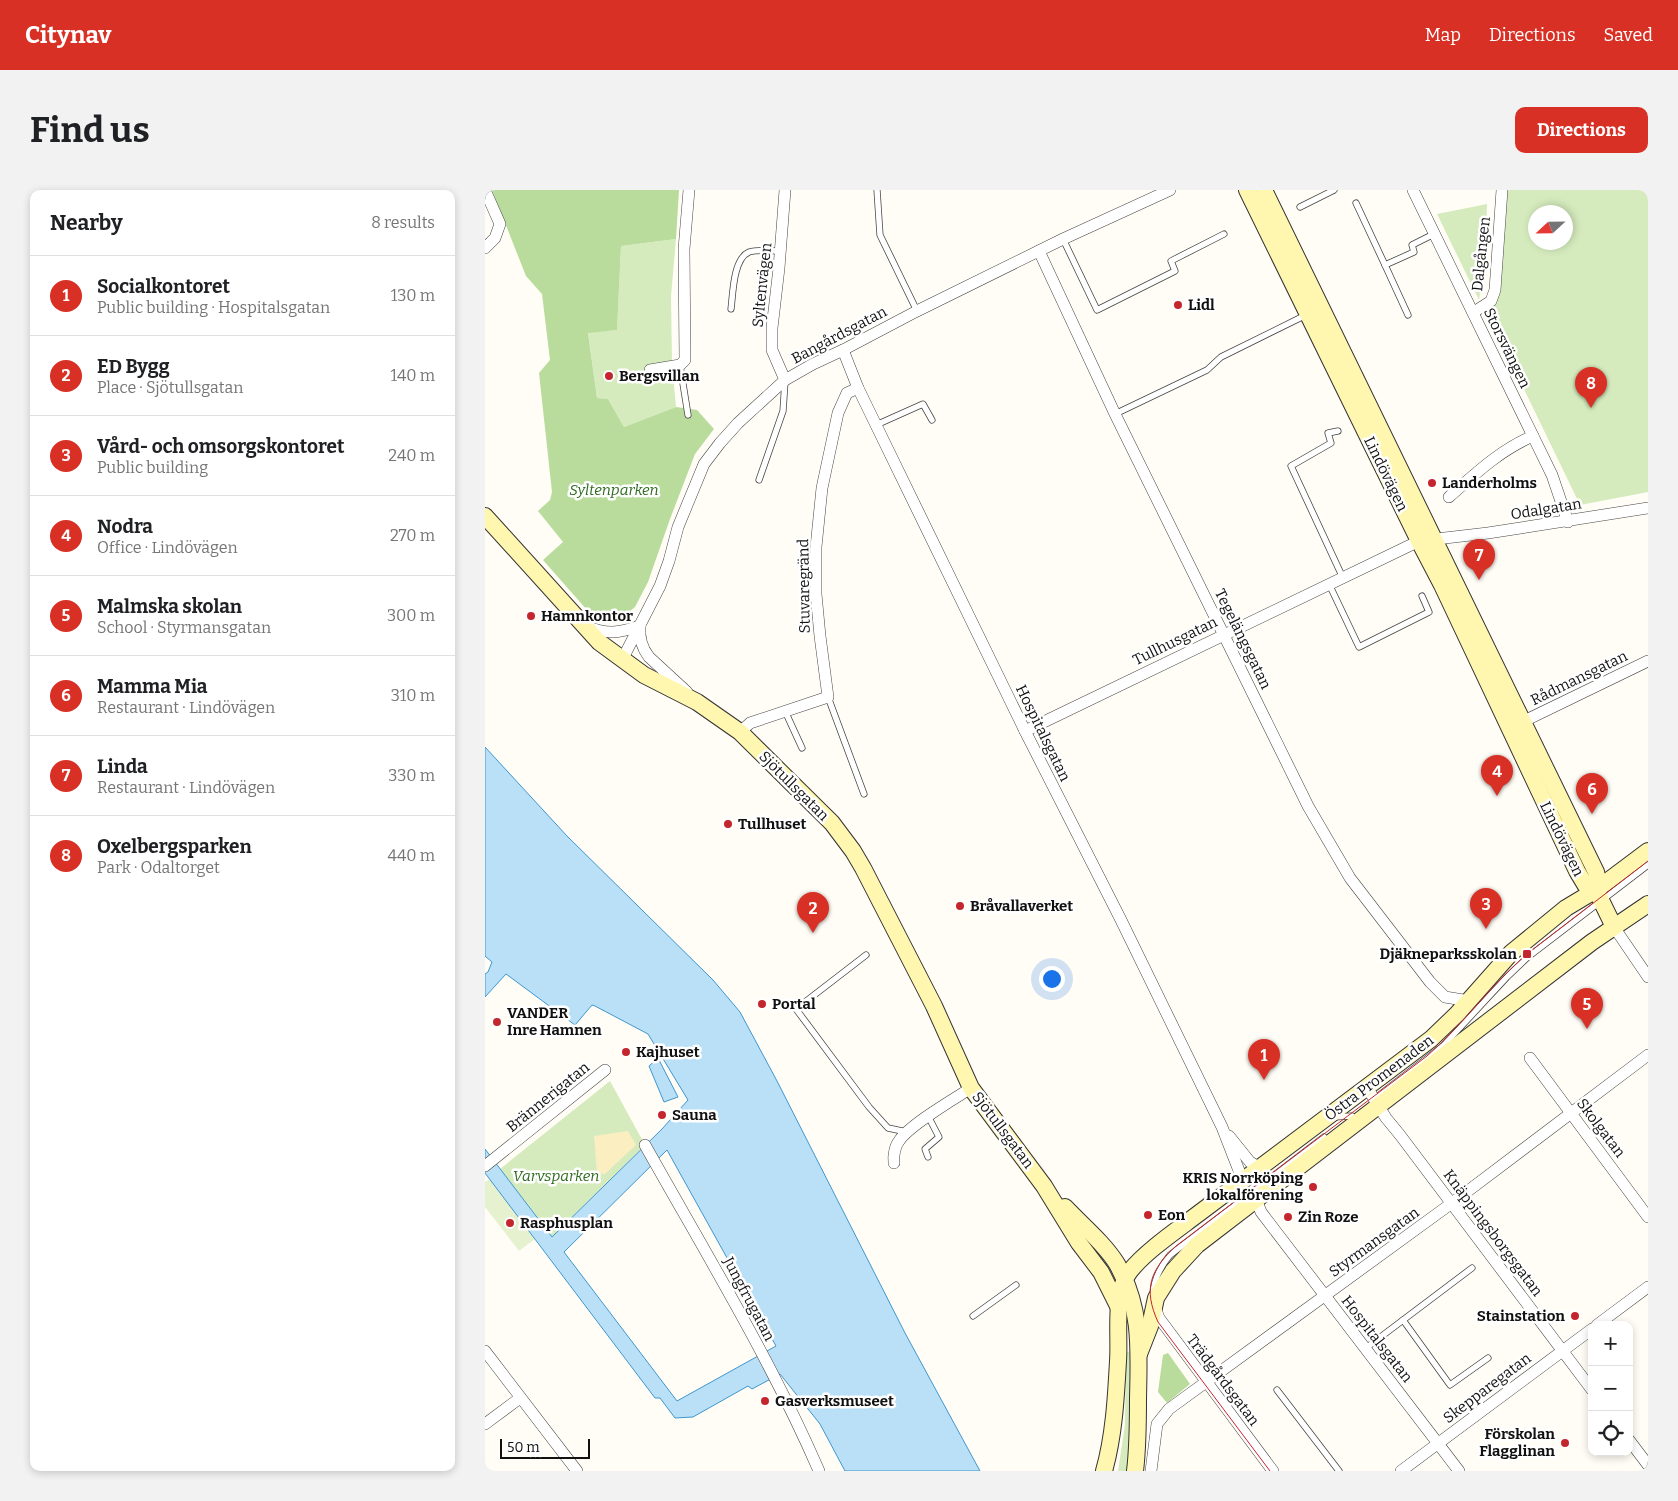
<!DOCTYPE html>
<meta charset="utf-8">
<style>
body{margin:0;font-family:Bitter,serif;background:#f2f2f2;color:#202124}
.controls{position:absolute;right:15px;bottom:15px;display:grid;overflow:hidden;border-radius:10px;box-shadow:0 2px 8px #0003}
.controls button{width:45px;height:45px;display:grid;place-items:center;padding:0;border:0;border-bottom:1px solid #e0e0e0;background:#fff;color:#202124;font:25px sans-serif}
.compass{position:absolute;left:1043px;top:15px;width:45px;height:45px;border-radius:50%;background:#fff;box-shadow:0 2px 8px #0003;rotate:248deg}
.scale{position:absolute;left:15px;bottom:12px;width:90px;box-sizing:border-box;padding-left:5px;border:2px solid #111;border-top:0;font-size:14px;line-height:18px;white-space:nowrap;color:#111;-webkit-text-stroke:4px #fff;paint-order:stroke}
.you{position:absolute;left:566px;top:788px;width:18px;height:18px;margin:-12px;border:4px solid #fff;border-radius:50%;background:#1a73e8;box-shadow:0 0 0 8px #1a73e833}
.badge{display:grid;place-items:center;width:32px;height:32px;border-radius:50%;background:#d93025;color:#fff;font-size:16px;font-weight:700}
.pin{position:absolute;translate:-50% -41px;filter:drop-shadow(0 1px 2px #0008)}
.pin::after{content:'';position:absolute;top:26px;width:18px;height:15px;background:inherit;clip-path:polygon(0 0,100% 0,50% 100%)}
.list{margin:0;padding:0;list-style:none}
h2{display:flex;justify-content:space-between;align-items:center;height:65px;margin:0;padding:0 20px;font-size:21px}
h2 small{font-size:16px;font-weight:400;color:#757577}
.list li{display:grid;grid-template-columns:32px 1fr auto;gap:15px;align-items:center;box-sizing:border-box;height:80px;padding:0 20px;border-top:1px solid #e0e0e0}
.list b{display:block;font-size:19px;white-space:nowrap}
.list p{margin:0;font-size:16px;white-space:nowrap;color:#757577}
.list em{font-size:16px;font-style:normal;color:#757577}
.icon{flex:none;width:28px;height:28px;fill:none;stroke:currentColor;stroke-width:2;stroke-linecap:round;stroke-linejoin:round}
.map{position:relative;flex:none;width:1163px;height:1281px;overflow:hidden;border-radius:10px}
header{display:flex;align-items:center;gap:30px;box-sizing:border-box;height:70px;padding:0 25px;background:#d93025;color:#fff}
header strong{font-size:24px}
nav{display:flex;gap:28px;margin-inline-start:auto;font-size:18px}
.intro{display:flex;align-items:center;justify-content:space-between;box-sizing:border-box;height:120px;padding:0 30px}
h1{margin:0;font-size:35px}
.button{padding:12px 22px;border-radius:10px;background:#d93025;color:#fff;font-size:18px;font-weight:700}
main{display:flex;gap:30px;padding:0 30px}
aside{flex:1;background:#fff;border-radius:10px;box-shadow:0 2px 8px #0003}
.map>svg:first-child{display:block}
.green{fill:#d5ebbd;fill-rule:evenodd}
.forest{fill:#b9dc9c}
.sand{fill:#fbeec1}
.pitch{fill:#e6f2cf}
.water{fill:#b9e0f7;stroke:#3f96cf;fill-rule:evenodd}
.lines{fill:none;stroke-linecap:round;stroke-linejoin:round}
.lane-casing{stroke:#444;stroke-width:7}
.street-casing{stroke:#444;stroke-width:12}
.secondary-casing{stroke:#333;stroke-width:18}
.lane{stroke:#fff;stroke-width:5.5}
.street{stroke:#fff;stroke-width:11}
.secondary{stroke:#fff6b0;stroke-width:16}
.tram{stroke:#c4262e;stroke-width:1}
.poi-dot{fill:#c4262e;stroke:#fff;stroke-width:2}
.labels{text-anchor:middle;stroke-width:5;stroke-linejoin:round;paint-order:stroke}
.street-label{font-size:15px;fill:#111;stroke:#fff}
.poi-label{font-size:15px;font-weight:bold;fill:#111;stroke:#fff;text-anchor:start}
.park-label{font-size:15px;font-style:italic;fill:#2f6b1f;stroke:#fff}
</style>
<header>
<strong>Citynav</strong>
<nav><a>Map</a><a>Directions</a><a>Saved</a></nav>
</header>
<div class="intro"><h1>Find us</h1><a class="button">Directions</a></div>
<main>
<aside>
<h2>Nearby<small>8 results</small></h2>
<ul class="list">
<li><span class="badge">1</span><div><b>Socialkontoret</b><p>Public building · Hospitalsgatan</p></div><em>130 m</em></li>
<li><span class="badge">2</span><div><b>ED Bygg</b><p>Place · Sjötullsgatan</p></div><em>140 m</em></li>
<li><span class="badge">3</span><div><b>Vård- och omsorgskontoret</b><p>Public building</p></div><em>240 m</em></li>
<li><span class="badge">4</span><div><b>Nodra</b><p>Office · Lindövägen</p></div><em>270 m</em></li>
<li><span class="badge">5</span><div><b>Malmska skolan</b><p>School · Styrmansgatan</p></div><em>300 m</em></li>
<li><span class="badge">6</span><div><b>Mamma Mia</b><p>Restaurant · Lindövägen</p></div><em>310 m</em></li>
<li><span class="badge">7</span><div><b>Linda</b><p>Restaurant · Lindövägen</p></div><em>330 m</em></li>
<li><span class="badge">8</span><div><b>Oxelbergsparken</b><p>Park · Odaltorget</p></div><em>440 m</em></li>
</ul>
</aside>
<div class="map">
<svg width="1163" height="1281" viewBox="0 0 1163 1281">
<rect width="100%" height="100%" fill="#fffdf5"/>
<!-- green -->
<g class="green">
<path d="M1018,0h145v302l-68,13 -88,-182zM1050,22h30v30h-30z"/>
<polygon points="1002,14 1000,71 994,110 952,24"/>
<polygon points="191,49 186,106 187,174 191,217 139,237 123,209 112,208 103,142 132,140 136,56"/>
<polygon points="125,891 160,955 67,1047 15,979"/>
<polygon points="648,1161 644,1271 642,1281 633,1281 640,1235 641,1162"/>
</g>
<!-- forest -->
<g class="forest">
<polygon points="7,0 194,0 191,49 136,56 132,140 103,143 112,208 123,209 139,237 191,217 212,220 229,239 210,264 185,329 163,392 150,417 140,425 119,430 102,420 58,370 78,352 53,321 65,310 67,302 54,183 65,170 57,104 41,86"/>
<polygon points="683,1163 705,1194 682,1213 673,1202 678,1165"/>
</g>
<!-- sand -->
<polygon class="sand" points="143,941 151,955 120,984 112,983 109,946"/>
<!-- pitch -->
<polygon class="pitch" points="5,989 50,1049 34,1061 0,1017 0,992"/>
<!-- water -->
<g class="water">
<path d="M0,557l82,89 146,144 27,32 37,69 128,252 75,138h-135l-25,-47 -40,-50 -28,15 -4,-3 -55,31 -18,1 -15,-20h-5l-170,-225v-24l67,88 110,-108 26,-29 -40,-66 -53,-28 -3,-1 -17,20 -69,-51 -21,23v-23l3,-2 4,-10 -7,-6zM182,960l109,196 -99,55 -113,-149z"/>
<polygon points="173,868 193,907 179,912 164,876"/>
</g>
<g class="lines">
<!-- lane casing -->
<g class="lane-casing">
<g id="lane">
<polyline points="392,0 395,45 432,121"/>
<polyline points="871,13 900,75 929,62 927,55 949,44"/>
<polyline points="815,17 849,0"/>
<polyline points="578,49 612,120 690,81 686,71 739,44"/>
<polyline points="900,75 923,125"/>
<path d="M246,119c2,-15 2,-50 18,-57 9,-3 22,-1 32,-1"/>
<polyline points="195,175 203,225"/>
<polyline points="630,224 722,180 736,167 821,125"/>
<polyline points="391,235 438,214 447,230"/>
<polyline points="853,241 843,243 846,253 806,276 858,388"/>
<polyline points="274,290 298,221 300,191"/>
<polyline points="844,394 874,457 944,422 937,406"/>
<polyline points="343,507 379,604"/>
<polyline points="300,521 317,558"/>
<polyline points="381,765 311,819 384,917 403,938 422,942"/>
<polyline points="888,910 958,856 1022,787 1043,767 1163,675"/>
<polyline points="443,926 454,947 440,959 443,967"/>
<polyline points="849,927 867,926"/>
<path d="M668,1104c1,-15 7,-27 17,-39l154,-118"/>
<polyline points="488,1126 531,1095"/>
<polyline points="918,1130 965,1195 1003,1168"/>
<polyline points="881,1158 987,1078"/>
<polyline points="792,1200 854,1281"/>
</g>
</g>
<!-- street casing -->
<g class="street-casing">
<g id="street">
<polyline points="300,0 294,78 287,138 287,160 300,190"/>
<polyline points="928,0 1067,285 1083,332"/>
<polyline points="0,58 10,48 15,34 0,0"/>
<polyline points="554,61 630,224 823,616 865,688 945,792 960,807 984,811"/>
<polyline points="989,122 1006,111 1010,100 1017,0"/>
<polyline points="358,160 373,198 391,235 540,541 636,730 737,937 758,991"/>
<polyline points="165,180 195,175 200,170 199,59 204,0"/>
<path d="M964,307c26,-23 51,-47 84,-61"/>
<path d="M101,436c22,9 32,7 54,0"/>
<path d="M155,437c-1,12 2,21 9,30l38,35"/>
<polyline points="137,470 175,396 184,371 193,337 219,274 235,253 253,233 300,190 328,174 358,160 432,121 578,49 685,0"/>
<polyline points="1037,532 1163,471"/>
<polyline points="540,541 934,351 1003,343 1163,318"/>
<polyline points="255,542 265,533 343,507 335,446 331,404 331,357 337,298 353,223 362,203 373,198"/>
<polyline points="1129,737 1163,787"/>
<polyline points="1045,868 1163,1027"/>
<polyline points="886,904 901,928 915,945 1107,1200"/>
<polyline points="744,946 765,972 775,978"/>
<path d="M160,955c60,107 125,213 174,326"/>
<path d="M409,973c-1,-7 1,-17 5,-22 10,-16 55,-42 72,-53"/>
<polyline points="0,976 120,880"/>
<polyline points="771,1009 776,1022 974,1281"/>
<polyline points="670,1117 674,1128 680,1136 788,1281"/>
<polyline points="1112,1135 1163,1097"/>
<polyline points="0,1161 92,1281"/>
<polyline points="0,1234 35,1208"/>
<polyline points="1144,1250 1163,1275"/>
<polyline points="666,1281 672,1234 684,1219 967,1013 1163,865"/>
<polyline points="916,1281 1107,1139"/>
</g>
</g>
<!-- secondary casing -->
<g class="secondary-casing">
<g id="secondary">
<polyline points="762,0 934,351 957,395 1092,681 1101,696 1111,700"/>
<polyline points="779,0 1111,682 1113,690 1111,700"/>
<polyline points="0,326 114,452 159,485 212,512 255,542 347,633 368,661 378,678 449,816 486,898 559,996 594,1053 616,1082 634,1118"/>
<polyline points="1111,700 1129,737"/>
<path d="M580,1017c17,18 39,36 52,57 25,44 22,86 21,134 0,25 0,49 -3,73"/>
<polyline points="654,1164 665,1136 671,1108 688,1081 712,1055 1107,752 1163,714"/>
<path d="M619,1281c10,-35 12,-74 14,-110 2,-27 -5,-69 12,-90 16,-20 47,-41 68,-57l233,-175 26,-25 54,-61 55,-45 30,-18 52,-39"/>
</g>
</g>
<!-- lane -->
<use href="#lane" class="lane"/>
<!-- street -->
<use href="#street" class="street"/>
<!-- secondary -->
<use href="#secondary" class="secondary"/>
<!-- tram -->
<path class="tram" d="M785,1281l-112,-149c-15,-33 -8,-52 18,-76l251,-190c36,-31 64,-71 100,-102l121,-93"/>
</g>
<!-- markers -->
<g class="poi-dot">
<circle cx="693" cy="115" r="5"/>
<circle cx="124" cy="186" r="5"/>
<circle cx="947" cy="293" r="5"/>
<circle cx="46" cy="426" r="5"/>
<circle cx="243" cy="634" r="5"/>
<circle cx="475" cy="716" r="5"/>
<rect x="1037" y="759" width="10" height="10" rx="2.5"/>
<circle cx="277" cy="814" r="5"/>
<circle cx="12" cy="832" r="5"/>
<circle cx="141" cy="862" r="5"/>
<circle cx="177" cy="925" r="5"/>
<circle cx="828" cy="997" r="5"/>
<circle cx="663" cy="1025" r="5"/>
<circle cx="803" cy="1027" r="5"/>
<circle cx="25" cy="1033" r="5"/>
<circle cx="1090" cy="1126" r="5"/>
<circle cx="280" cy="1211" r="5"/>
<circle cx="1080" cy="1253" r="5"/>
</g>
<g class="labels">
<!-- street labels -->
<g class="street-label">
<text transform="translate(996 64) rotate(-84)" y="5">Dalgången</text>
<text transform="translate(277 95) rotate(-84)" y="5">Syltenvägen</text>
<text transform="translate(354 145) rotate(-28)" y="5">Bangårdsgatan</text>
<text transform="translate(1022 158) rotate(64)" y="5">Storsvängen</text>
<text transform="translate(901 284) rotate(64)" y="5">Lindövägen</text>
<text transform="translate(1061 319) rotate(-9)" y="5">Odalgatan</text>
<text transform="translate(319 396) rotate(-91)" y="5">Stuvaregränd</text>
<text transform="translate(758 449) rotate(64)" y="5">Tegelängsgatan</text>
<text transform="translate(690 451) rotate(-26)" y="5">Tullhusgatan</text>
<text transform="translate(1094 488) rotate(-26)" y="5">Rådmansgatan</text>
<text transform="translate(558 543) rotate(64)" y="5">Hospitalsgatan</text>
<text transform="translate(309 596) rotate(45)" y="5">Sjötullsgatan</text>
<text transform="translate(1077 649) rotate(64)" y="5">Lindövägen</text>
<text transform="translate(894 888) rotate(-37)" y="5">Östra Promenaden</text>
<text transform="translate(63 907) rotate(-39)" y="5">Brännerigatan</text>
<text transform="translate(1116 938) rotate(53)" y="5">Skolgatan</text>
<text transform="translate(518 940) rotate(53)" y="5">Sjötullsgatan</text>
<text transform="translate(1008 1043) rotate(53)" y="5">Knäppingsborgsgatan</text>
<text transform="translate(889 1052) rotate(-36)" y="5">Styrmansgatan</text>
<text transform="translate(264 1109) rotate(62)" y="5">Jungfrugatan</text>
<text transform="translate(892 1149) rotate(52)" y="5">Hospitalsgatan</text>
<text transform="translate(738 1190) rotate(53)" y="5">Trädgårdsgatan</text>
<text transform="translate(1002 1198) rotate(-37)" y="5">Skepparegatan</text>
</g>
<!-- poi labels -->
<g class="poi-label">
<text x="703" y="120">Lidl</text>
<text x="134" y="191">Bergsvillan</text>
<text x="957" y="298">Landerholms</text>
<text x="56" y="431">Hamnkontor</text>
<text x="253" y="639">Tullhuset</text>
<text x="485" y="721">Bråvallaverket</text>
<text x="1032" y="769" text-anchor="end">Djäkneparksskolan</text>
<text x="287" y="819">Portal</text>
<text x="22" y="828">VANDER<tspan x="22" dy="17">Inre Hamnen</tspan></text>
<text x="151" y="867">Kajhuset</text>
<text x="187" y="930">Sauna</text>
<text x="818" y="993" text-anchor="end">KRIS Norrköping<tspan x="818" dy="17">lokalförening</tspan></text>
<text x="673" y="1030">Eon</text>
<text x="813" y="1032">Zin Roze</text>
<text x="35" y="1038">Rasphusplan</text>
<text x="1080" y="1131" text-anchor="end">Stainstation</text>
<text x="290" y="1216">Gasverksmuseet</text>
<text x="1070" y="1249" text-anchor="end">Förskolan<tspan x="1070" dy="17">Flagglinan</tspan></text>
</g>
<!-- park labels -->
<g class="park-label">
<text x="129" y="305">Syltenparken</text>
<text x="71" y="991">Varvsparken</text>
</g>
</g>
</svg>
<div class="controls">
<button>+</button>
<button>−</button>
<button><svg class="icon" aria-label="locate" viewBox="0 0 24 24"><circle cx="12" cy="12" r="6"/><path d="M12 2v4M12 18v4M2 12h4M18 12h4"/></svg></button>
</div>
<svg class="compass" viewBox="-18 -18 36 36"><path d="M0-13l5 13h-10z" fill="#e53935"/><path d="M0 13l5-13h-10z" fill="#757577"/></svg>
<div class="scale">50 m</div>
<div class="you"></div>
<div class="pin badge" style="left:779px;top:890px">1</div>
<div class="pin badge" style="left:328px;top:743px">2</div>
<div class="pin badge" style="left:1001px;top:739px">3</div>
<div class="pin badge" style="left:1012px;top:606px">4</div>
<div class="pin badge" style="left:1102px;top:839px">5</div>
<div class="pin badge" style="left:1107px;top:624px">6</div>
<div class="pin badge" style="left:994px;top:390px">7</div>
<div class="pin badge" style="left:1106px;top:218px">8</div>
</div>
</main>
